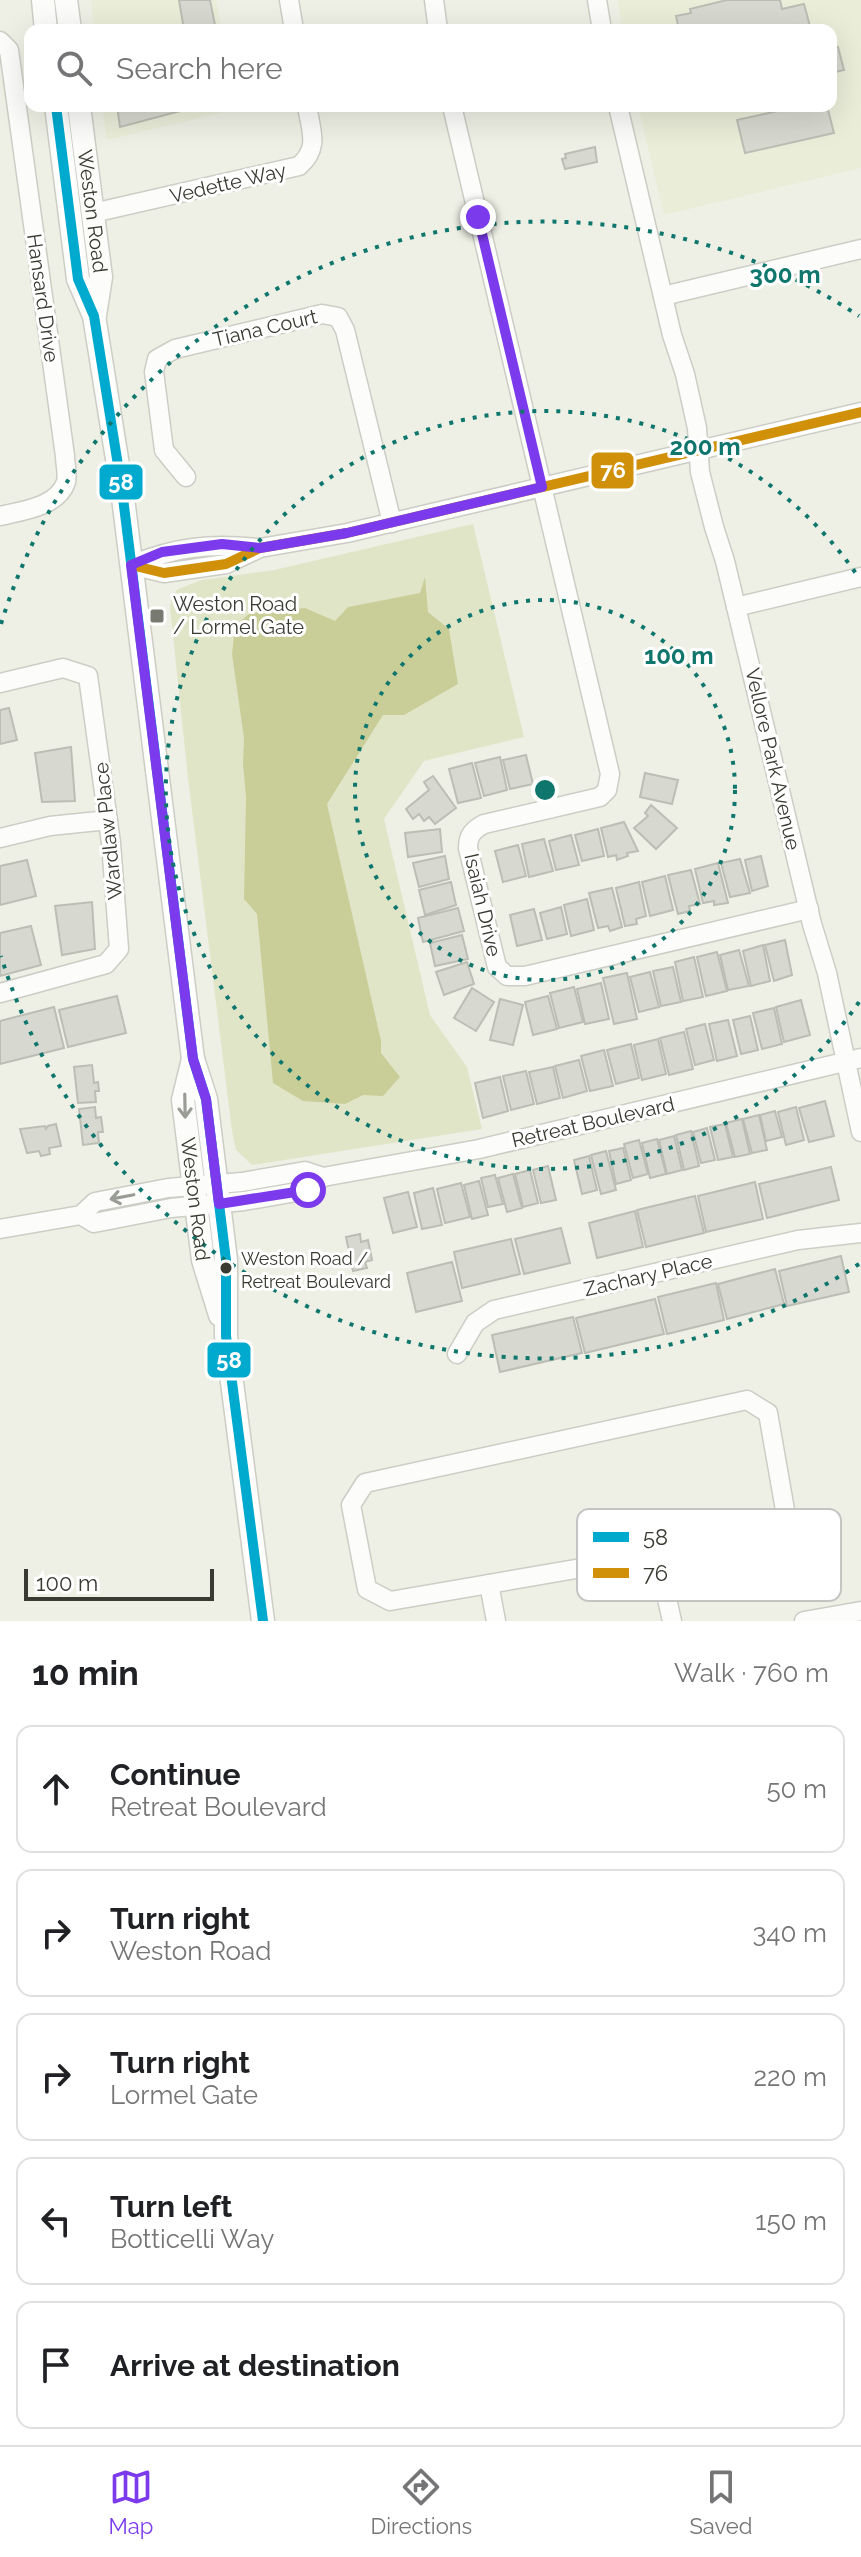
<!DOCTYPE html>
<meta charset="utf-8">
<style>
body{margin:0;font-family:Raleway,sans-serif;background:#f2f2f2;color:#202124}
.scale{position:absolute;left:24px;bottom:20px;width:190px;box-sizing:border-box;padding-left:8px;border:4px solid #393a32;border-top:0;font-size:22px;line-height:28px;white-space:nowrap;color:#393a32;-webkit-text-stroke:6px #fff;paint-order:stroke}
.stop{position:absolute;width:24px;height:24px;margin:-18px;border:6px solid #7c3aed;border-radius:50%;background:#fff}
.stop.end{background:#7c3aed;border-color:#fff;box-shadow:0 2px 8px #0008}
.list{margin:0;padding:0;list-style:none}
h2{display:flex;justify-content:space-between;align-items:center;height:104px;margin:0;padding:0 32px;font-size:34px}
h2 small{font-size:26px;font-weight:400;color:#757577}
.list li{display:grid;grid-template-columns:52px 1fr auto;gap:24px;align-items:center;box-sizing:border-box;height:128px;margin:0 16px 16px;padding:0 16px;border:2px solid #e0e0e0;border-radius:16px}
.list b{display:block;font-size:30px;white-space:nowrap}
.list p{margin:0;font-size:26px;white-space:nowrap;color:#757577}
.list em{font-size:26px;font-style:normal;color:#757577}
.icon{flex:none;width:44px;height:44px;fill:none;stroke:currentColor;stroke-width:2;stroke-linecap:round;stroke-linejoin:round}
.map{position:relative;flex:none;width:861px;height:1621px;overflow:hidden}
.search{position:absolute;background:#fff;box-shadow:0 8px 32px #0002;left:24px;right:24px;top:24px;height:88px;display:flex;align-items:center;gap:20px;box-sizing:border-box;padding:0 28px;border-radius:16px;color:#757577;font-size:30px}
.sheet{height:824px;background:#fff}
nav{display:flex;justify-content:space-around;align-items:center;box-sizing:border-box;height:112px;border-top:2px solid #e0e0e0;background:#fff;font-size:22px;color:#757577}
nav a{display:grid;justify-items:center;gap:4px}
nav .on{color:#7c3aed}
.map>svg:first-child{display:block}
.built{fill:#eaedd8}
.green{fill:#e1e5c7}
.water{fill:#c9ce99}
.building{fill:#d7d9d0;stroke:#bcbeb5;stroke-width:2}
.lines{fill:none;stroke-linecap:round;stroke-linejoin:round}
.minor-casing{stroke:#cccdc5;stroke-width:21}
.major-casing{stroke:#cccdc5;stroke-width:25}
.minor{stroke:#fcfdfb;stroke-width:18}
.major{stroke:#fcfdfb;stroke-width:22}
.bus-1-casing{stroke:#fff;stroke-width:16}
.bus-2-casing{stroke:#fff;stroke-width:16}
.bus-1{stroke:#00a9ce;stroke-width:10}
.bus-2{stroke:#d1900a;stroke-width:10}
.oneway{stroke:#9a9c96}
.route{stroke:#7c3aed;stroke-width:10}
.ring{fill:none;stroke:#0f766e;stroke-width:4;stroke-dasharray:4 8}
.poi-dot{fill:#787a71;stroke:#fff;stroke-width:3}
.bus-dot{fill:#393a32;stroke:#fff;stroke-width:3}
.labels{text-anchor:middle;stroke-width:6;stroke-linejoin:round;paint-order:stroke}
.bus-label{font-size:18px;fill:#393a32;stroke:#fff;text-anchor:start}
.street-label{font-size:20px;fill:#393a32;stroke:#fff}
.poi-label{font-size:20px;fill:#393a32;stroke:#fff;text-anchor:start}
.key{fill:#fff;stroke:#c4c4c2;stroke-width:2}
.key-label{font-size:22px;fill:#393a32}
.centre{fill:#0f766e;stroke:#fff;stroke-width:4}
.ring-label{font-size:24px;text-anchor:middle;font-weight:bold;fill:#0f766e;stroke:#fff;stroke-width:6;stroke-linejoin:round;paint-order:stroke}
.line-badge{stroke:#fff;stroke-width:3}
.badge-label{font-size:22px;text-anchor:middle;font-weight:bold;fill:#fff}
</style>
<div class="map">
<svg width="861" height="1621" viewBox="0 0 861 1621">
<rect width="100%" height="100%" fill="#eef0e5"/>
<!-- built -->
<g class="built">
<polygon points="91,0 216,0 222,30 94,30"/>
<polygon points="618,0 861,0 861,168 664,215 638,106 831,106 831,30 622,30"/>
<polygon points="102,106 237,106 237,109 107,140"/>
</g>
<!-- green -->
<polygon class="green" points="473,524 524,737 424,761 384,819 430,1015 467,1067 482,1129 252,1165 236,1150 232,1131 188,778 170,607 172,596 178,589 202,580 274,570"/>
<!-- water -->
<polygon class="water" points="425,577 428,612 449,629 458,684 404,715 383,715 327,804 381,1041 381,1053 400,1077 383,1096 363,1095 345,1104 303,1101 273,1083 257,914 244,899 246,797 243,764 244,738 232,654 235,626 250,613 305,608 335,621 348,607 420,593"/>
<!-- building -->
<g class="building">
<polygon points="179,0 210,0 216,30 184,30"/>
<polygon points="727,0 780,0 782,9 804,4 811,30 679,30 676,16 691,13 690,9"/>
<polygon points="831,35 834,48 838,47 844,70 831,73"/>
<polygon points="117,106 199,106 120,127"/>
<polygon points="800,106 827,106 834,133 745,153 737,120"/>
<polygon points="595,147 597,162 565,169 562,159 566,158 565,154"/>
<polygon points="9,708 17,740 0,744 0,710"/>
<polygon points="71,747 75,801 42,802 35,753"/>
<polygon points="526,755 533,784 510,789 503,760"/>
<polygon points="500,757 507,790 484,796 475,763"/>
<polygon points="472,763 481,798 458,803 449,769"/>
<polygon points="645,773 678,780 672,804 640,797"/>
<polygon points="433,776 456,808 435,824 429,817 424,821 419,814 413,819 406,809 429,790 424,782"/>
<polygon points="651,805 677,828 656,849 634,828 648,816 645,813"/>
<polygon points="624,822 638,851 627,853 628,856 617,860 616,855 608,857 601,828"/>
<polygon points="440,829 442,852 408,857 405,833"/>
<polygon points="598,829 604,856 582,861 575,835"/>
<polygon points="571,835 579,865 556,870 549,841"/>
<polygon points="544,839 553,871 529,877 522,844"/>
<polygon points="518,845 526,876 503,882 495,851"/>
<polygon points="445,856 449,879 419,887 413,863"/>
<polygon points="761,856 768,886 752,891 745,860"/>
<polygon points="740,859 750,893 730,897 721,863"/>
<polygon points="27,860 36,896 0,905 0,866"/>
<polygon points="718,863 728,903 714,905 714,901 703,903 695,869"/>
<polygon points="691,870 700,904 689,906 690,911 678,914 668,875"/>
<polygon points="665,876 673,910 650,916 642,882"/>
<polygon points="451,882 456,905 425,915 419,890"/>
<polygon points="639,882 646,916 636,919 637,924 625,926 616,888"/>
<polygon points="612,888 622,927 610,931 608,926 598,928 589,893"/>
<polygon points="587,899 594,930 571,936 564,905"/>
<polygon points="92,902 95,949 62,955 55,906"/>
<polygon points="561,907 567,934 547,939 540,913"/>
<polygon points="458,908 464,931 423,942 418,918"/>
<polygon points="534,909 542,940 517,946 510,915"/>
<polygon points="31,926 41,965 0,976 0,933"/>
<polygon points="462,935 468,959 435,966 430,943"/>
<polygon points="785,940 792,975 774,981 765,945"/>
<polygon points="763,945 770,981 751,986 743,951"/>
<polygon points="739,950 749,986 728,990 720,955"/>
<polygon points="717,952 727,991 706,996 697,957"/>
<polygon points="694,957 703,997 683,1001 675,962"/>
<polygon points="467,962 474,984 444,995 436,972"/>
<polygon points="673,967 681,1002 661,1006 653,971"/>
<polygon points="650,972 659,1007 639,1012 630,977"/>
<polygon points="627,973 637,1019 614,1024 603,978"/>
<polygon points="601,983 609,1019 585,1024 577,989"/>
<polygon points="574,987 583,1022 559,1028 550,993"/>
<polygon points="472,988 494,1002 476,1031 454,1018"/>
<polygon points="117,996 126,1033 68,1047 59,1010"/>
<polygon points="548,996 557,1029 533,1035 525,1002"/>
<polygon points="500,999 523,1005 513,1045 490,1040"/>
<polygon points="801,1000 810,1035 784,1042 776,1007"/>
<polygon points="54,1007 64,1048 0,1064 0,1021"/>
<polygon points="774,1008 782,1044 762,1049 753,1013"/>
<polygon points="750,1016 758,1050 741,1054 733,1020"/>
<polygon points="728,1020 737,1056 717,1061 709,1024"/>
<polygon points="705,1024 714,1060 695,1065 686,1029"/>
<polygon points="684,1032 693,1069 669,1075 660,1038"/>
<polygon points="658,1039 666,1074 642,1080 634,1045"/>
<polygon points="631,1044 639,1078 616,1084 607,1050"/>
<polygon points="604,1050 613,1086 590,1091 581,1056"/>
<polygon points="579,1060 587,1091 563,1098 555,1066"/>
<polygon points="92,1065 94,1083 98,1082 99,1091 95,1091 96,1102 78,1103 74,1067"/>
<polygon points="553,1067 560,1098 537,1104 529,1072"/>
<polygon points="526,1071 534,1104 511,1110 503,1076"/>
<polygon points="500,1077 508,1111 483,1118 475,1083"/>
<polygon points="825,1101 834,1136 809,1142 799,1108"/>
<polygon points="95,1107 96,1118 101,1117 103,1132 98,1132 99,1143 83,1145 79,1109"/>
<polygon points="796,1107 804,1140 786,1145 778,1112"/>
<polygon points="775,1111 782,1137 766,1141 760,1115"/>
<polygon points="759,1115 767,1150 752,1153 743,1119"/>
<polygon points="742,1119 750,1154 735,1157 726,1123"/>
<polygon points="56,1124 61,1146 49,1148 50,1154 41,1156 39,1151 27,1153 20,1129 45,1126 46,1129 48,1126"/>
<polygon points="725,1124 733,1157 718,1160 710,1127"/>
<polygon points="707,1128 715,1160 701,1163 693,1132"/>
<polygon points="691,1131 699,1166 684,1170 676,1135"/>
<polygon points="674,1136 682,1170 667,1174 659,1140"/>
<polygon points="657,1139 666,1174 650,1178 642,1143"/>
<polygon points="639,1140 648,1174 633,1178 624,1144"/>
<polygon points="623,1148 631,1180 616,1184 609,1151"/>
<polygon points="606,1151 616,1190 601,1194 591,1155"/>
<polygon points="589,1156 597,1190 582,1194 574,1160"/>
<polygon points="548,1166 556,1200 541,1203 533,1170"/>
<polygon points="831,1167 839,1200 767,1218 759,1184"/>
<polygon points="530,1170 538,1203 523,1207 515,1174"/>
<polygon points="513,1174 522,1208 507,1212 498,1178"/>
<polygon points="495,1175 503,1204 488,1207 481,1178"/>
<polygon points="479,1181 488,1215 472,1219 464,1185"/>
<polygon points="755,1182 763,1219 706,1232 698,1196"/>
<polygon points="461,1183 470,1217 445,1223 437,1189"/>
<polygon points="433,1188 442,1225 422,1229 414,1193"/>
<polygon points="408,1192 417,1227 393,1233 384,1198"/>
<polygon points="695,1196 704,1233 646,1247 637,1210"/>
<polygon points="635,1211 643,1247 597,1258 589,1223"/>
<polygon points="561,1228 570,1263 524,1274 515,1239"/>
<polygon points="360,1234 361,1242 368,1240 372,1260 365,1262 367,1268 353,1271 346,1237"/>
<polygon points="511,1239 520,1274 462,1288 454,1252"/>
<polygon points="841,1256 849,1292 787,1306 779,1271"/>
<polygon points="452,1262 462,1301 416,1312 407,1273"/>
<polygon points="775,1269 784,1304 727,1319 718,1284"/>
<polygon points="716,1283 724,1320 667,1334 658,1297"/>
<polygon points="655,1299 664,1334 585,1353 576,1318"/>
<polygon points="573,1317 582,1353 500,1372 492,1335"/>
</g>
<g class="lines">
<!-- minor casing -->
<g class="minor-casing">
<g id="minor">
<polyline points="289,0 294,30"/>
<polyline points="434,0 438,30"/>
<polyline points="597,0 602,30"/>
<path d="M0,41l9,9 56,406c0,7 3,19 1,26 -8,25 -45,29 -66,34"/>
<path d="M452,106l158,668 -3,16 -7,7 -116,27c-11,6 -16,11 -16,24l29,119 10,9h18l284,-67"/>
<polyline points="618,106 672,335 685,374 697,428 700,472 714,527 725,561 812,924 827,973 861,1132"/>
<path d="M93,213l206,-47c21,-18 12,-35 8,-60"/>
<polyline points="663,296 861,249"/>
<polyline points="186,477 164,450 154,372 157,359 175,349 322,314 338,317 345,330 392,523"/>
<polyline points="131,565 164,573 226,564 260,548 347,533 861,412"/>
<path d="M131,565c44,-18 79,-22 126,-17"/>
<polyline points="736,607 861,577"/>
<polyline points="0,683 63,668 88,676 111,843 119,949 106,964 0,993"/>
<polyline points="0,838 50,826 108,820"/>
<polyline points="81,1215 94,1223 171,1208 244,1201 308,1190 323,1177"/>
<polyline points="0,1229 81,1215 95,1202 168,1188 242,1182 305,1171 323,1177 479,1149 861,1058"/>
<polyline points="457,1354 475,1323 494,1310 798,1240 861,1233"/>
<polygon points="747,1400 768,1413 785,1510 771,1531 657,1555 390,1601 367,1589 351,1505 365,1483"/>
<polyline points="657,1555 672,1621"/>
<polyline points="489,1584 496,1621"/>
<polyline points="804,1621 861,1611"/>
</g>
</g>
<!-- major casing -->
<g class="major-casing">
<g id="major">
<polyline points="43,0 46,30"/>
<polyline points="66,0 70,30"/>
<polyline points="56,106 78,279 94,316 122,490 193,1059 206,1099 226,1260 226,1336 263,1621"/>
<path id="s1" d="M79,106l22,171 -6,38"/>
<path id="s2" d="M193,1059l-10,41 20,160 17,55"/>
</g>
</g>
<!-- minor -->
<use href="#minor" class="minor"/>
<!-- major -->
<use href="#major" class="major"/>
<!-- bus-1 casing -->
<g class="bus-1-casing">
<polyline id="bus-1" points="56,106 78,279 94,316 122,490 193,1059 206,1099 226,1260 226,1336 263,1621"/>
</g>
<!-- bus-2 casing -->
<g class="bus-2-casing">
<polyline id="bus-2" points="131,565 164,573 226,564 260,548 347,533 861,412"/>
</g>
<!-- bus-1 -->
<use href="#bus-1" class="bus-1"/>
<!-- bus-2 -->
<use href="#bus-2" class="bus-2"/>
</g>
<!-- one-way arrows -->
<defs><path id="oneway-shaft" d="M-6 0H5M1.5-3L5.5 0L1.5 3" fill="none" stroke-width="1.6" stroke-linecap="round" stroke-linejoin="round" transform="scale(2)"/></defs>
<g class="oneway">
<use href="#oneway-shaft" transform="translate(185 1106) rotate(89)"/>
<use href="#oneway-shaft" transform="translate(122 1197) rotate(169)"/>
</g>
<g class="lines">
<!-- route -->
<polyline class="route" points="308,1190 219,1204 206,1099 193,1059 131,565 162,552 222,544 260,548 347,533 542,487 478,217"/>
</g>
<!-- distance rings -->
<g class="ring">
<circle cx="545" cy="790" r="190"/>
<path d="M859 1002A379 379 0 1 1 859 578"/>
<path d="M859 1264A569 569 0 0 1 1 956M1 624A569 569 0 0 1 859 316"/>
</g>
<!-- markers -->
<rect class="poi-dot" x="149" y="608" width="16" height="16" rx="4"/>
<circle class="bus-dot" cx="226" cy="1268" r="7"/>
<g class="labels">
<!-- bus labels -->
<g class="bus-label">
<text x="241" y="1265">Weston Road /<tspan x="241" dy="23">Retreat Boulevard</tspan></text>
</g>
<!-- street labels -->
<g class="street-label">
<text transform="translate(228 183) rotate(-13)" y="7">Vedette Way</text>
<text dy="7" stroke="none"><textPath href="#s1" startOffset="106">Weston Road</textPath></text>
<text transform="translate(43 298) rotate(82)" y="7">Hansard Drive</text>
<text transform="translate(265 328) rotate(-13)" y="7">Tiana Court</text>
<text transform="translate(773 759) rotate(77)" y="7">Vellore Park Avenue</text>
<text transform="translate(108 831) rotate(-96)" y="7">Wardlaw Place</text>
<text transform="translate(483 905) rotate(77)" y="7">Isaiah Drive</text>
<text transform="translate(593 1122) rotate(-13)" y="7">Retreat Boulevard</text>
<text dy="7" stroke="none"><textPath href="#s2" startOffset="142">Weston Road</textPath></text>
<text transform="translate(648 1275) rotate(-13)" y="7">Zachary Place</text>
</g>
<!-- poi labels -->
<g class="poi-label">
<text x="173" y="611">Weston Road<tspan x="173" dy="23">/ Lormel Gate</tspan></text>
</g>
</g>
<!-- legend -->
<rect x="577" y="1509" width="264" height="92" rx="12" class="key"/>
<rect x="593" y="1532" width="36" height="10" fill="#00a9ce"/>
<rect x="593" y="1568" width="36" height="10" fill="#d1900a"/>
<g class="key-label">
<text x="643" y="1545">58</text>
<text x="643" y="1581">76</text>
</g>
<circle cx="545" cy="790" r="12" class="centre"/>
<g class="ring-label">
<text x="785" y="283">300 m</text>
<text x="705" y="455">200 m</text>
<text x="679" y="664">100 m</text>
</g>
<g class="line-badge">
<rect x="590" y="451" width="45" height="39" rx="8" fill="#d1900a"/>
<rect x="98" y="463" width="46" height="38" rx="8" fill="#00a9ce"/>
<rect x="206" y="1341" width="46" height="38" rx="8" fill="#00a9ce"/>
</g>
<g class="badge-label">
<text x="613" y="478">76</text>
<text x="121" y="490">58</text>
<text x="229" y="1368">58</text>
</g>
</svg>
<div class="scale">100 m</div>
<div class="stop" style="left:308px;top:1190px"></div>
<div class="stop end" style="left:478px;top:217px"></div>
<div class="search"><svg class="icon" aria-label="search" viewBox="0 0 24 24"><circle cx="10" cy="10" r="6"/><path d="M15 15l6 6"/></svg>Search here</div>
</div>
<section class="sheet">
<h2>10 min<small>Walk · 760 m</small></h2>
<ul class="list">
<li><svg class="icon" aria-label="ahead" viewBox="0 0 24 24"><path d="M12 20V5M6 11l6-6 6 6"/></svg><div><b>Continue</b><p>Retreat Boulevard</p></div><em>50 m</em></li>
<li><svg class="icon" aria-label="right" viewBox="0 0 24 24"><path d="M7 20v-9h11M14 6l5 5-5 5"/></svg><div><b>Turn right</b><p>Weston Road</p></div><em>340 m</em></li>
<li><svg class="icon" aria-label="right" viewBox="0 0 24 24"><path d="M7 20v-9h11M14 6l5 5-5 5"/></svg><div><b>Turn right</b><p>Lormel Gate</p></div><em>220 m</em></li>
<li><svg class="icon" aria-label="left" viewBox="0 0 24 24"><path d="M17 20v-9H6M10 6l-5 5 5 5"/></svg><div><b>Turn left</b><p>Botticelli Way</p></div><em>150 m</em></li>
<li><svg class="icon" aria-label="arrive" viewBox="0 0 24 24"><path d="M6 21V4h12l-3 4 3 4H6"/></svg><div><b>Arrive at destination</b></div></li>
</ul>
</section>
<nav>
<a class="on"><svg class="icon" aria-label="map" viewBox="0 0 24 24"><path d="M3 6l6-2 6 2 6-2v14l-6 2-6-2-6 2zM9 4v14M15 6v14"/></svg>Map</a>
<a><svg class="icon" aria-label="directions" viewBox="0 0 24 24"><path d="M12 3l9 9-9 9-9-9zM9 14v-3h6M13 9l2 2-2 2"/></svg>Directions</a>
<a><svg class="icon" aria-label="saved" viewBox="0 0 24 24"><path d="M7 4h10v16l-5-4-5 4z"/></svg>Saved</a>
</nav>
